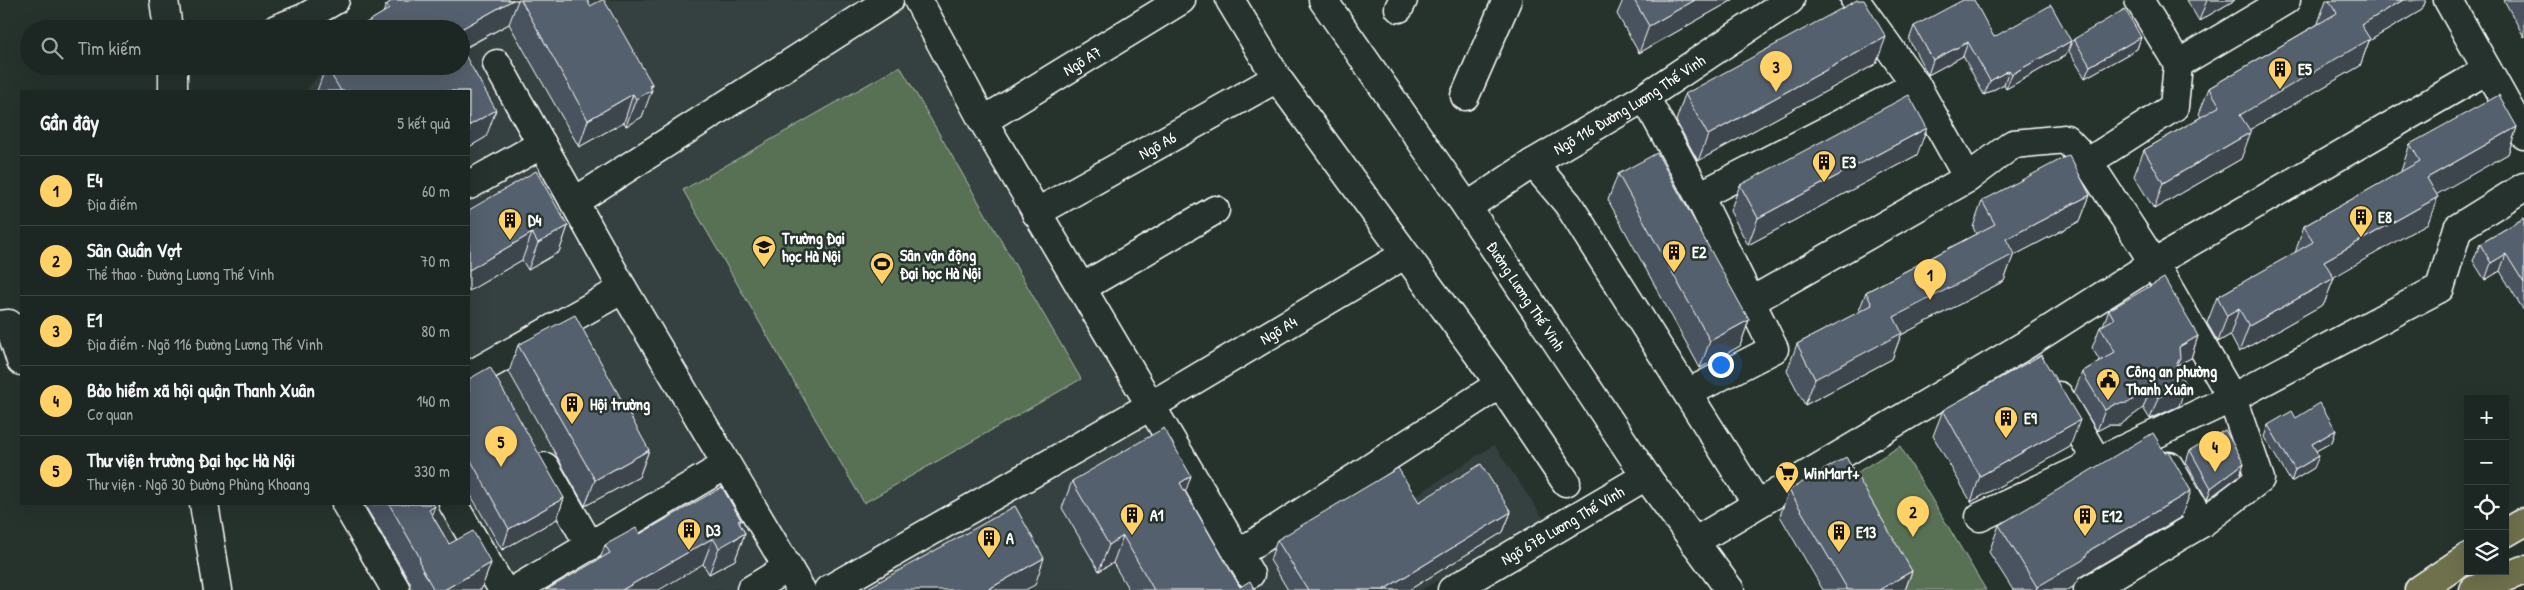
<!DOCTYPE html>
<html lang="vi">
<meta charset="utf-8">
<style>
body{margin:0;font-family:"Patrick Hand",sans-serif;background:#29322f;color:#f1f3f6}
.controls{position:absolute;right:15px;bottom:15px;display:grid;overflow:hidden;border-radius:0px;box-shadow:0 5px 20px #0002}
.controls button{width:45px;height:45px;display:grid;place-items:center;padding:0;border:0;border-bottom:1px solid #3a4340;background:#1c2622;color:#f1f3f6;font:25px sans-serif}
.you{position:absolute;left:1720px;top:364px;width:18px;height:18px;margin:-12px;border:4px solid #fff;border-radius:50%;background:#1a73e8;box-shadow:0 0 0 8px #1a73e833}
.badge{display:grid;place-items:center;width:32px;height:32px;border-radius:50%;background:#ffd166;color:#111;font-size:16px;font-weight:700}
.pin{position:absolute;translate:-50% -41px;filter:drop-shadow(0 1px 2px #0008)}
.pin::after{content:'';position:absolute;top:26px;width:18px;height:15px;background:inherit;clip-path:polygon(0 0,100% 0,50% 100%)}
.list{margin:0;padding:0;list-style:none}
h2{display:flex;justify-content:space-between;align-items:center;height:65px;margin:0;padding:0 20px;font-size:21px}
h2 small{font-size:16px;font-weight:400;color:#a0a5a5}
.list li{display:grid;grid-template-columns:32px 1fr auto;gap:15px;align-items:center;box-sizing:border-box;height:70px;padding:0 20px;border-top:1px solid #3a4340}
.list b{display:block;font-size:19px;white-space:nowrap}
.list p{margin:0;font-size:16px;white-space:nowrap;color:#a0a5a5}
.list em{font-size:16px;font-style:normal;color:#a0a5a5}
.icon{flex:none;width:28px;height:28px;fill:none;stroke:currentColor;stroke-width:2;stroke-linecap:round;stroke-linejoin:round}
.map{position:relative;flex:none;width:2524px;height:590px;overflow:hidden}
.search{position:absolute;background:#1c2622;box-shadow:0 5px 20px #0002;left:20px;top:20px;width:450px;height:55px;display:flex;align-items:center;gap:12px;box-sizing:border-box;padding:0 18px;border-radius:28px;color:#a0a5a5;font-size:19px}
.panel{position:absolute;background:#1c2622;box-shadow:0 5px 20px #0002;left:20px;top:90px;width:450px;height:415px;border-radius:0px}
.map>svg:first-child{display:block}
.built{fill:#344140}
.green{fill:#597155;stroke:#acb8aa}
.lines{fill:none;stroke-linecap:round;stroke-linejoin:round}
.minor-casing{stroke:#fff;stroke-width:31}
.major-casing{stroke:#fff;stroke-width:31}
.highway-casing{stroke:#fff;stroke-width:31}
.minor{stroke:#26332d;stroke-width:28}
.major{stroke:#6e714b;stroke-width:28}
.highway{stroke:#6e714b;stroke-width:28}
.wall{fill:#49535f;stroke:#fff}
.shaded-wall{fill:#3c444d;stroke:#fff}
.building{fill:#55616e;stroke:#fff}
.labels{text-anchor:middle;stroke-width:5;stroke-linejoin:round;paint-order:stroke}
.street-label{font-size:16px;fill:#fff;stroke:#26332d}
.poi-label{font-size:16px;font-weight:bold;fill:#fff;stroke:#26332d;text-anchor:start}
</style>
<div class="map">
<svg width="2524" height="590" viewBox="0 0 2524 590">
<rect width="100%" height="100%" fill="#26332d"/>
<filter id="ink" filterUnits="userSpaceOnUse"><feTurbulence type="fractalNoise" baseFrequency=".02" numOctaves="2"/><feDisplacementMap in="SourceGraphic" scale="10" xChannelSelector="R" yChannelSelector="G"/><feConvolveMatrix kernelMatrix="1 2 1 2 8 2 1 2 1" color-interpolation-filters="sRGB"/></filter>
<g filter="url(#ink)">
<!-- built -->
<polygon class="built" points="398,0 898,0 1237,563 1383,467 1406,502 1494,445 1544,519 1421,590 406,590 357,504 469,504 469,91 306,91 326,66 461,66 461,29 362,29"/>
<!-- green -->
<g class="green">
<polygon points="900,66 1081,379 864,503 683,190"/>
<polygon points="1900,446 1986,590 1904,590 1840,483"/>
</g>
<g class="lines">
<!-- minor casing -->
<g class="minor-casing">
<g id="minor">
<polyline points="164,0 168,29"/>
<polyline points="918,0 983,121 1250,574"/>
<polyline points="1230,0 1277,78 1500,384 1566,482"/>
<path id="s1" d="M1323,0l144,207 179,269 84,114"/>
<polyline points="1855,0 1916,85 1968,178"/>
<polyline points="2139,0 2178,64 2174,107 2088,162 2154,263 2232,398 2260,479 2202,523"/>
<polyline points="2448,0 2524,135"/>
<polyline points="1399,8 1403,0"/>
<polyline points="276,29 304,18 335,0"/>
<polyline points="497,64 623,289 801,590"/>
<polyline points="2178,64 2286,0"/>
<polyline points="173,91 173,66"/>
<polyline points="1465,96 1507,0"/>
<polyline points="1645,97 1699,196 1774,349 1688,393"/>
<path id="s2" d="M983,121l198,-121"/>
<polyline points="1533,163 1568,204 1757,504"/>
<polyline points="469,185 542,144"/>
<polyline points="1699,196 1916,85"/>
<polyline points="574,202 889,0"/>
<path id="s3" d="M1467,207l66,-44 112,-66 145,-97"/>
<path id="s4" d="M1036,213l241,-135"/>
<polyline points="1083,287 1215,210"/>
<polyline points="1750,302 1968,178 2013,144 2066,139 2088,162"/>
<polyline points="0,325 9,324 21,361"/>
<polyline points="469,376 623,289"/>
<polyline points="2059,396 2097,461"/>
<polyline points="545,467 590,546"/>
<polyline points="204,504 218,590"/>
<polyline points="346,504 396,590"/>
<polyline points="453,504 503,590"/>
<polyline points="1980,517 2232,398 2440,288 2458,228 2524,187"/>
<polyline points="1694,542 2027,344 2154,263 2487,70"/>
<polyline points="1238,554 1500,384"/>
<polyline points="515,590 726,465"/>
<polyline points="751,590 788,567"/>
<path id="s5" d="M828,590l324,-185 252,-150"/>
<path id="s6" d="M1452,590l194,-114"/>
<polyline points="2088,590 2202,523 2169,466"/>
</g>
</g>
<!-- major casing -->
<g class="major-casing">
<polyline id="major" points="2474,590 2524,570"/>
</g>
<!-- highway casing -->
<g class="highway-casing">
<g id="highway">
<polyline points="2505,533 2524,522"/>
<polyline points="2419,590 2468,557"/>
</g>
</g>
<!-- minor -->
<use href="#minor" class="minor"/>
<!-- major -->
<use href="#major" class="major"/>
<!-- highway -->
<use href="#highway" class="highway"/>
</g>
<!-- wall -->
<g class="wall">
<polygon points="393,0 587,0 590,6 652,84 642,117 626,126 624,122 579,147 509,24 462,50 486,137 469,147 469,91 317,91 326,66 461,29 360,29 361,26 383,13 386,5"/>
<polygon points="1623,0 1733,0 1639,53 1617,14"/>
<polygon points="2187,0 2235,0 2199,21"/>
<polygon points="2326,0 2426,0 2422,10 2369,41 2360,66 2249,130 2241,159 2154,209 2134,176 2144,150 2201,117 2199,114 2209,88 2318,24 2318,23"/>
<polygon points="2504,0 2524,0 2524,37"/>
<polygon points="1914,26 1994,37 2071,41 2066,55 2006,89 2004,84 1984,95 1963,56 1928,75 1909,40"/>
<polygon points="2141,37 2137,49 2085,78 2069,51 2074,39"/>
<polygon points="1876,64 1698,161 1676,121 1685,94"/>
<polygon points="2517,127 2508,154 2436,194 2428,223 2333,277 2334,278 2324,304 2239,352 2230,335 2218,342 2207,323 2217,297 2295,253 2304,226 2401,172 2401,171 2410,144"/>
<polygon points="1917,155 1748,245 1730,211 1740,185"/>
<polygon points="1618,174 1749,320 1740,346 1700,368 1608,200"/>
<polygon points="2090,195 2080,221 2013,256 2004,281 1901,335 1892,359 1805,405 1787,371 1797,344 1858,313 1866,292 1976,234 1973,227 1982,201"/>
<polygon points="469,210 568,226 559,252 528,270 522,260 469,291"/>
<polygon points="2524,218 2524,311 2500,271 2485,280 2473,261 2480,244"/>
<polygon points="2109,310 2198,336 2191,358 2177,365 2176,368 2179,406 2150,419 2143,408 2120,425 2108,425 2097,431 2074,393 2082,372 2100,361 2092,348 2100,327 2103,325"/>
<polygon points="518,345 649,450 639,477 585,506 509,372"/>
<polygon points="469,379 564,498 557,519 502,550 469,492"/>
<polygon points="1943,410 2070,447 1971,502 1933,436"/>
<polygon points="2268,425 2336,430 2332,442 2316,451 2314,468 2291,482 2264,437"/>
<polygon points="2190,450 2244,463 2240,475 2207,500 2186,462"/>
<polygon points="2165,453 2191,491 2181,517 2080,577 2073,587 2067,590 2013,590 1989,552 1999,525"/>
<polygon points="1072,481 1186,492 1240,587 1255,590 1129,590 1113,563 1099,571 1062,508"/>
<polygon points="1789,490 1912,571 1905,590 1823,590 1780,516"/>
<polygon points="1419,502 1511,512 1503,532 1409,590 1288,590 1270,560 1277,540"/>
<polygon points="364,504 433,504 432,515 449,544 491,563 481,590 410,590 410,582"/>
<polygon points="741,520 739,523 745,533 735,560 709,574 703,564 600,559 605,545 640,534"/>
</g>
<!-- shaded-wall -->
<g class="shaded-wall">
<polygon points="513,0 518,0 509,24 462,49 461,53 461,29"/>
<polygon points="1695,0 1733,0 1639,53 1649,26"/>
<polygon points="2207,0 2235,0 2199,21"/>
<polygon points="2403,0 2426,0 2422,10 2369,41 2360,66 2230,141 2240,115 2361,25"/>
<polygon points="1886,37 1876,64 1698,161 1708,135"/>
<polygon points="2141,37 2137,49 2085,78 2090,66"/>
<polygon points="2071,41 2066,55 2006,89 2012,74"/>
<polygon points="1968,42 1963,56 1928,75 1933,60"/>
<polygon points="2009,70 2004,84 1984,95 1990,81"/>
<polygon points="652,84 649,92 652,90 642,117 626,126 636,99 649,85"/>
<polygon points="633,94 624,122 579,147 588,120"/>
<polygon points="496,110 486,137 469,147 469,128 470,125"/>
<polygon points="2517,127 2508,154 2418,205 2427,178"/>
<polygon points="1927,128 1917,155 1748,245 1758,218"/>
<polygon points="2251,132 2241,159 2154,209 2163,183"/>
<polygon points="2090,195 2080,221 2013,256 2004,281 1901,335 1892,359 1805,405 1815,379 1894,317 2006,239"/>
<polygon points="2438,197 2428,223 2315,288 2324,261"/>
<polygon points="568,226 559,252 528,270 538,243"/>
<polygon points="532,233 522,260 469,291 469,270"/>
<polygon points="2506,254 2500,271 2485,280 2491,263"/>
<polygon points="2334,278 2324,304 2239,352 2249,326"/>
<polygon points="2239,309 2230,335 2218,342 2227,316"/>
<polygon points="1749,320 1740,346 1700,368 1710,341"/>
<polygon points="2198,336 2191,358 2177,365 2172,379 2179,347"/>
<polygon points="2186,385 2179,406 2150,419 2158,398"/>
<polygon points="2151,387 2143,408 2120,425 2108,425 2097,431 2105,410 2115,404"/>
<polygon points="2080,420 2070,447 1971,502 1980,476"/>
<polygon points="2336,430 2332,442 2307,456 2312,444"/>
<polygon points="649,450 639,477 585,506 595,480"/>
<polygon points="2319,456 2314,468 2291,482 2295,470"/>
<polygon points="2244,463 2240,475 2207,500 2211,488"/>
<polygon points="1191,476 1182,502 1180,483"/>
<polygon points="2191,491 2181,517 2080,577 2073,587 2067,590 2036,590 2037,587 2090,550"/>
<polygon points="564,498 557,519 502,550 509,529"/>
<polygon points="435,506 425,533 429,510"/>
<polygon points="1511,512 1503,532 1409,590 1383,590"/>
<polygon points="741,520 734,540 745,533 735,560 709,574 719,548 738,521"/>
<polygon points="1123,536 1113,563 1099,571 1109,545"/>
<polygon points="713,538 703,564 659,590 622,590"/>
<polygon points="1044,558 1035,585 1025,590 987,590"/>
<polygon points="491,563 481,590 444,590"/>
<polygon points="1912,571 1905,590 1879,590"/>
</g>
<!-- building -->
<g class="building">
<polygon points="393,0 513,0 461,29 363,29 361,26 389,9 386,5"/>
<polygon points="521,0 587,0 590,6 602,0 604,0 652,84 649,85 652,90 636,99 633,94 588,120"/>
<polygon points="1634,0 1695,0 1649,26"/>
<polygon points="1857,0 1864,0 1886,37 1708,135 1685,94"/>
<polygon points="1963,0 1974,0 1994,37 2051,5 2071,41 2012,74 2009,70 1990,81 1968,42 1933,60 1914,26"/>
<polygon points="2329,0 2403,0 2361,25 2370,39 2240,115 2251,132 2163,183 2144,150 2220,106 2209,88 2337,13"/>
<polygon points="2125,9 2141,37 2090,66 2074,39"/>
<polygon points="461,30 466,39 461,42"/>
<polygon points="461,48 496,110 470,125 469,123 469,91 341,91 326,66 461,66"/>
<polygon points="1909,95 1927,128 1758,218 1740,185"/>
<polygon points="2499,95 2517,127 2427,178 2438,197 2324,261 2334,278 2249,326 2239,309 2227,316 2217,297 2313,242 2304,226 2420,161 2410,144"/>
<polygon points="1657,153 1749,320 1710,341 1618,174"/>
<polygon points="2069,155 2090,195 2006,239 2014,254 1894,317 1902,333 1815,379 1797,344 1872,305 1866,292 1995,224 1982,201"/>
<polygon points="536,171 568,226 538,243 532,233 469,270 469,210"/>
<polygon points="2524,218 2524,283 2506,254 2491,263 2480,244"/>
<polygon points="2164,278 2198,336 2179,347 2180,358 2175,367 2186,385 2158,398 2151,387 2128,403 2115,404 2105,410 2082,372 2115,352 2100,327 2114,319 2109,310"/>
<polygon points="575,315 649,450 595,480 518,345"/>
<polygon points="2041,355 2080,420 1980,476 1943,410"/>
<polygon points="490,367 564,498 509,529 469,457 469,379"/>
<polygon points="2320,403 2336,430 2312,444 2319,456 2295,470 2268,425 2292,411 2296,418"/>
<polygon points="1164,428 1191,476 1180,483 1240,587 1250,581 1255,590 1154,590 1123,536 1109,545 1072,481"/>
<polygon points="2225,430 2244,463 2211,488 2190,450"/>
<polygon points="2153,433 2165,453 2168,451 2191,491 2090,550 2083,560 2037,587 1999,525"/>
<polygon points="1846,457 1912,571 1879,590 1848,590 1789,490"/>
<polygon points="1481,464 1511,512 1383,590 1308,590 1277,540 1398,468 1419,502"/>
<polygon points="722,487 741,520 738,521 745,533 719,548 713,538 622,590 546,590 610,553 605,545 636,528 640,534"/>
<polygon points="389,504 433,504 435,506 429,510 449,544 473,531 491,563 444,590 434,590 421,567 419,556"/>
<polygon points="1015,506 1044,558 987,590 864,590"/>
</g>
</g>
<!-- icons -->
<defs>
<g id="building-pin" transform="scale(1.25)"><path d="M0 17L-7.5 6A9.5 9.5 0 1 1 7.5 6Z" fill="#ffd166" stroke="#26332d"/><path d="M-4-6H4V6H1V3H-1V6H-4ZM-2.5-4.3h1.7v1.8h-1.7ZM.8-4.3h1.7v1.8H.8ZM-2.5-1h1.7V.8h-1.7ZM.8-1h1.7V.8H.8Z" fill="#111"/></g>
<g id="university-pin" transform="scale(1.25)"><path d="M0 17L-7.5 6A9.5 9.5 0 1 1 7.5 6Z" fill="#ffd166" stroke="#26332d"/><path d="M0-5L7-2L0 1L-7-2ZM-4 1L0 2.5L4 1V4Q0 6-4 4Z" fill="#111"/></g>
<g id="stadium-pin" transform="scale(1.25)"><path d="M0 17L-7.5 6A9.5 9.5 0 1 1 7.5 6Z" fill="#ffd166" stroke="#26332d"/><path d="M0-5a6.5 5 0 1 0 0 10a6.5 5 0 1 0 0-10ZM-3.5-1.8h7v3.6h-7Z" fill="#111"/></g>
<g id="civic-pin" transform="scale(1.25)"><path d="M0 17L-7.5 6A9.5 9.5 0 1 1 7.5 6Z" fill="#ffd166" stroke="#26332d"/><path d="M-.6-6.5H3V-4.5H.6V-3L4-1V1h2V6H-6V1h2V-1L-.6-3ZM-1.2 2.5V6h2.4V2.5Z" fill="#111"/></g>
<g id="supermarket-pin" transform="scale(1.25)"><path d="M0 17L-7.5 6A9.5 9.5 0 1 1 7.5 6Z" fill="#ffd166" stroke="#26332d"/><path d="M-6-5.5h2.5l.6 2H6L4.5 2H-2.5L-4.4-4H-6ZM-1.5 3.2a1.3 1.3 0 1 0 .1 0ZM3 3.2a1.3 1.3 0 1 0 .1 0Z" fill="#111"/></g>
</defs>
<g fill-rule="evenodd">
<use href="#building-pin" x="2280" y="69"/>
<use href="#building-pin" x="1824" y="162"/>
<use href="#building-pin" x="2361" y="217"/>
<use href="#building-pin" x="510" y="220"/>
<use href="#university-pin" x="764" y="247"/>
<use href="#building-pin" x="1674" y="252"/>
<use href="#stadium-pin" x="882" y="264"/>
<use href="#civic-pin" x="2108" y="380"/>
<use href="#building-pin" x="572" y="404"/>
<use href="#building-pin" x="2006" y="418"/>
<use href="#supermarket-pin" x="1787" y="473"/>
<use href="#building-pin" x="1132" y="515"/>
<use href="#building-pin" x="2085" y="516"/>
<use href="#building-pin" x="689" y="530"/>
<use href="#building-pin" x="1839" y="532"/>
<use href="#building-pin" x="989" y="538"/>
</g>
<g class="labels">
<!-- street labels -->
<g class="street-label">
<text dy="6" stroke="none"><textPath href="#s2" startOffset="116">Ngõ A7</textPath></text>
<text dy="6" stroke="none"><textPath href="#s3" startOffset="192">Ngõ 116 Đường Lương Thế Vinh</textPath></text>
<text dy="6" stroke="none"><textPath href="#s4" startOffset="139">Ngõ A6</textPath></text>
<text dy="6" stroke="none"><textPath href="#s1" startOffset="359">Đường Lương Thế Vinh</textPath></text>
<text dy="6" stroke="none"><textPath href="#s5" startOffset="520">Ngõ A4</textPath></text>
<text dy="6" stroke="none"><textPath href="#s6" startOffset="128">Ngõ 67B Lương Thế Vinh</textPath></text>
</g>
<!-- poi labels -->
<g class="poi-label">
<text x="2298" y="75">E5</text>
<text x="1842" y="168">E3</text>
<text x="2378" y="223">E8</text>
<text x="528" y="226">D4</text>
<text x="782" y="244">Trường Đại<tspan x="782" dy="18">học Hà Nội</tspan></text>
<text x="1692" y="258">E2</text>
<text x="900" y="261">Sân vận động<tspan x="900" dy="18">Đại học Hà Nội</tspan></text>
<text x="2126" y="377">Công an phường<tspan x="2126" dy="18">Thanh Xuân</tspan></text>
<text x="590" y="410">Hội trường</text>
<text x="2024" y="424">E9</text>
<text x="1804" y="479">WinMart+</text>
<text x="1150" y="521">A1</text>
<text x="2102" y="522">E12</text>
<text x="706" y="536">D3</text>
<text x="1856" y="538">E13</text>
<text x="1006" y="544">A</text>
</g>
</g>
</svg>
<div class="controls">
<button>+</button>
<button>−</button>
<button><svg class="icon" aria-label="locate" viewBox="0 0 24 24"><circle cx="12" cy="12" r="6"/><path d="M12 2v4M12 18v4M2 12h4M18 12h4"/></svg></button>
<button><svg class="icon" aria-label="layers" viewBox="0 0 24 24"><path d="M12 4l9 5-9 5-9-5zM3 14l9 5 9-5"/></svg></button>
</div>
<div class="you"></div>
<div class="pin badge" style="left:1930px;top:300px">1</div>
<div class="pin badge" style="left:1913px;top:537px">2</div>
<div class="pin badge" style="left:1776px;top:92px">3</div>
<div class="pin badge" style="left:2215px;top:472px">4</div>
<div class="pin badge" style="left:501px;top:467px">5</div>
<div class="search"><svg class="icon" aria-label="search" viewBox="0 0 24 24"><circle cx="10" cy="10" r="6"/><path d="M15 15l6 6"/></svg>Tìm kiếm</div>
<section class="panel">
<h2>Gần đây<small>5 kết quả</small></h2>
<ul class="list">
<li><span class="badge">1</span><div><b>E4</b><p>Địa điểm</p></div><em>60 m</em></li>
<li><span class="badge">2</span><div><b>Sân Quần Vợt</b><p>Thể thao · Đường Lương Thế Vinh</p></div><em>70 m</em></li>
<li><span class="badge">3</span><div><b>E1</b><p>Địa điểm · Ngõ 116 Đường Lương Thế Vinh</p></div><em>80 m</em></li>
<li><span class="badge">4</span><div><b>Bảo hiểm xã hội quận Thanh Xuân</b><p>Cơ quan</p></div><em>140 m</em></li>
<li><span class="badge">5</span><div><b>Thư viện trường Đại học Hà Nội</b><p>Thư viện · Ngõ 30 Đường Phùng Khoang</p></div><em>330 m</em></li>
</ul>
</section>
</div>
